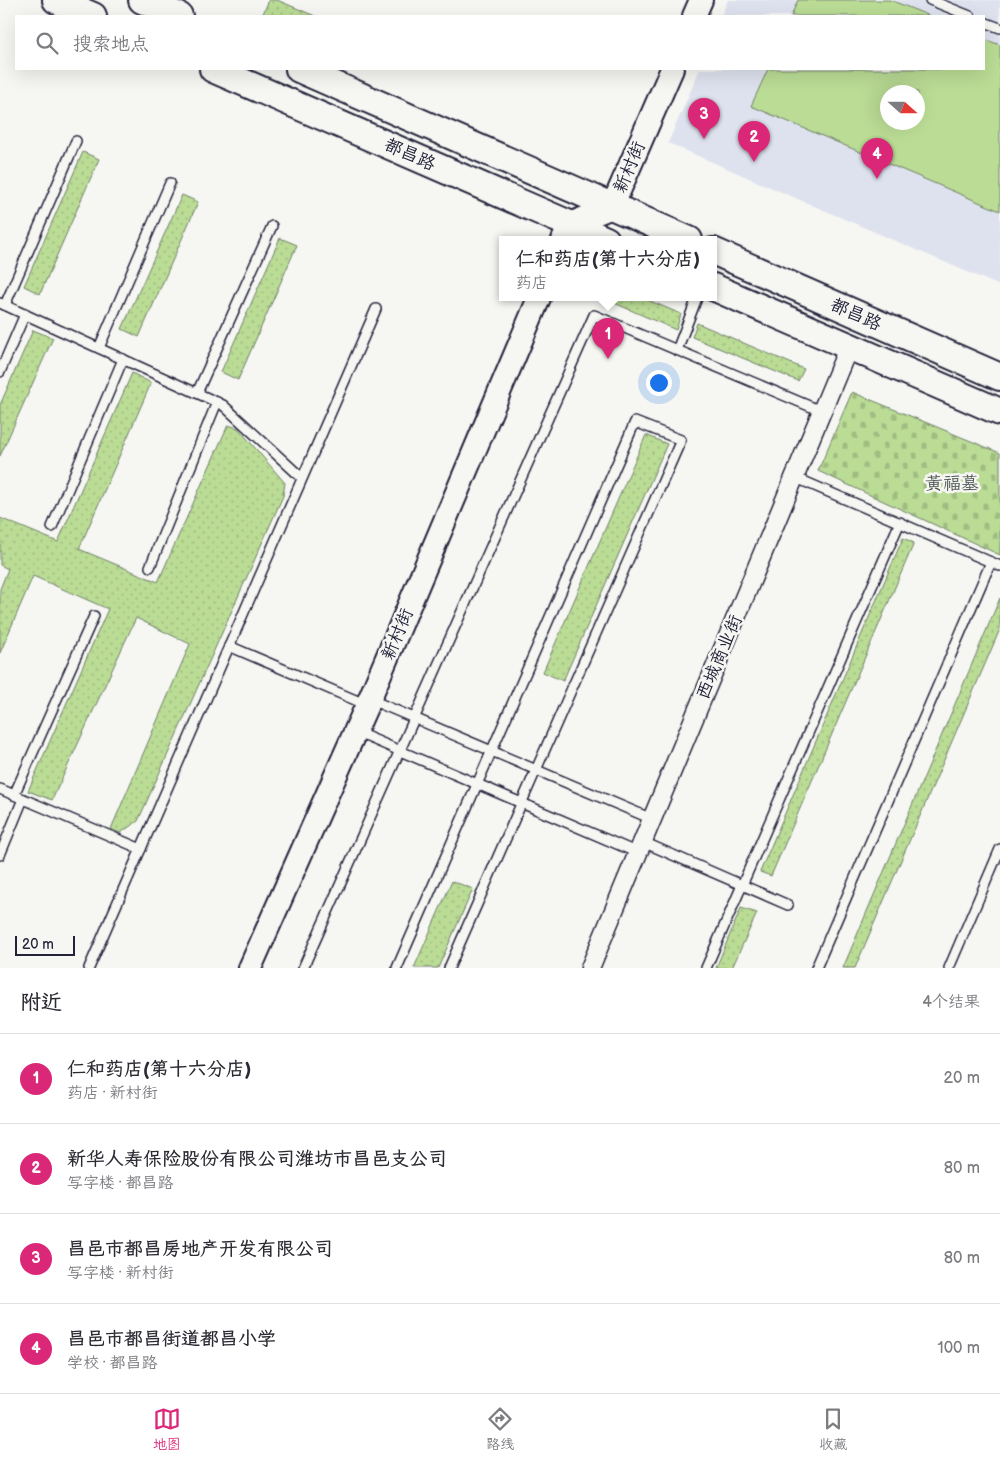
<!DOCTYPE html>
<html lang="zh">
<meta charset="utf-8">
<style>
body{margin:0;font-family:"Balsamiq Sans","LXGW WenKai TC",sans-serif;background:#f7f7f7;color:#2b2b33}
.compass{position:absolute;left:880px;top:85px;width:45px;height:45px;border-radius:50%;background:#fff;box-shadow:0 5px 20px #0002;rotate:111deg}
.scale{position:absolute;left:15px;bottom:12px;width:60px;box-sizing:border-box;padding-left:5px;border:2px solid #22223b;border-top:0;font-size:14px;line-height:18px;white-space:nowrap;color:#22223b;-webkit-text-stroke:4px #f6f6f2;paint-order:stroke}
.you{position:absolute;left:658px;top:382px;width:18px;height:18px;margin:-12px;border:4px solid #fff;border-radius:50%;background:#1a73e8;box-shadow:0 0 0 8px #1a73e833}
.badge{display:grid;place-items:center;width:32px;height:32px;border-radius:50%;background:#db2777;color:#fff;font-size:16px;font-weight:700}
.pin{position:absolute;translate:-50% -41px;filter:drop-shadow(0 1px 2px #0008)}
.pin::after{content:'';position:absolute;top:26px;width:18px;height:15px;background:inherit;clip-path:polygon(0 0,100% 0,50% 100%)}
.popup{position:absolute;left:499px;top:236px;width:218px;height:65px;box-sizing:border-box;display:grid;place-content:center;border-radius:0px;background:#fff;filter:drop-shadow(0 1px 4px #0005);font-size:16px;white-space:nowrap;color:#7c7c81}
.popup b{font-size:19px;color:#2b2b33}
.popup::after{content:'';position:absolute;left:50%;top:100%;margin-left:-10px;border:10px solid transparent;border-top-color:#fff}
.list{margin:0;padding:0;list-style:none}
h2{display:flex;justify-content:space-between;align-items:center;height:65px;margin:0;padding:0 20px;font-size:21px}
h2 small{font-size:16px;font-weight:400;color:#7c7c81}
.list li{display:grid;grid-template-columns:32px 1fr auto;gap:15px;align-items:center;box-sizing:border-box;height:90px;padding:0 20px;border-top:1px solid #e1e1e2}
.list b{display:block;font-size:19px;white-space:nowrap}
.list p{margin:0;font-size:16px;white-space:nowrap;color:#7c7c81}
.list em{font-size:16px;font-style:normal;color:#7c7c81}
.icon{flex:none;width:28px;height:28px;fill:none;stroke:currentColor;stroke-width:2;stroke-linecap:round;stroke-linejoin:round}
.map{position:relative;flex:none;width:1000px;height:968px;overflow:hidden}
.search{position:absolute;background:#fff;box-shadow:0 5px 20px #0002;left:15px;right:15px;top:15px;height:55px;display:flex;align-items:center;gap:12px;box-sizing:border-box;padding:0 18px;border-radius:0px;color:#7c7c81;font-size:19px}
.sheet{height:425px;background:#fff}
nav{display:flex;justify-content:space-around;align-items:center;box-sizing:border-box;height:70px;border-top:1px solid #e1e1e2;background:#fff;font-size:14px;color:#7c7c81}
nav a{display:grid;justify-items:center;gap:2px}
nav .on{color:#db2777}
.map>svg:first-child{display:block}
.built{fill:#dee2ee;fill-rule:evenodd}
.cemetery{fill:url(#cemetery-stones);stroke:#6e7f68}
.garden{fill:url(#garden-dots);stroke:#6e7f68}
.pitch{fill:#badc95;stroke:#6e7f68;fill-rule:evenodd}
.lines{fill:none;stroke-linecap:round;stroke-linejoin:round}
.service-casing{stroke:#22223b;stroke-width:12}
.minor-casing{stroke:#22223b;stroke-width:21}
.tertiary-casing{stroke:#22223b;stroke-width:26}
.secondary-casing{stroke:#22223b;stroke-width:30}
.service{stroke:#f6f6f2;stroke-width:9}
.minor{stroke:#f6f6f2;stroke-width:18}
.tertiary{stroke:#f6f6f2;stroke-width:22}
.secondary{stroke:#f6f6f2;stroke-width:26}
.labels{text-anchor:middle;stroke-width:5;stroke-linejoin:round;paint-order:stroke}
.street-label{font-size:18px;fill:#22223b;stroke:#f6f6f2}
.park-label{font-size:18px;fill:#505a56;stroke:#f6f6f2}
</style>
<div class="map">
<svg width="1000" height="968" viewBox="0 0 1000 968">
<defs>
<pattern id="cemetery-stones" width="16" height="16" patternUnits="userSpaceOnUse" patternTransform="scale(1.25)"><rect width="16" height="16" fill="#badc95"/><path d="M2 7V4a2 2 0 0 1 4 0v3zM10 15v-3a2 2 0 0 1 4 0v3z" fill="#a0bc81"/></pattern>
<pattern id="garden-dots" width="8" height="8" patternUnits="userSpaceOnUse" patternTransform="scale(1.25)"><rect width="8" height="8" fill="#badc95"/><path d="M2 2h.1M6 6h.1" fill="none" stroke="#a0bc81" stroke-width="1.8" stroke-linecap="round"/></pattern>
</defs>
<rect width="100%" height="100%" fill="#f6f6f2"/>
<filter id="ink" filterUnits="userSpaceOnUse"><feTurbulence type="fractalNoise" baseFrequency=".02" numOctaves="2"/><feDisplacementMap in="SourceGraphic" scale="10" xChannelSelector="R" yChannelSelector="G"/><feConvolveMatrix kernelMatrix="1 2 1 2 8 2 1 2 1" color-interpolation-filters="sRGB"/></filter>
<g filter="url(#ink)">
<!-- built -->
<path class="built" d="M728,0h272v286l-332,-143 32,-74h284v-53h-263zM888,92h30v30h-30z"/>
<!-- cemetery -->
<polygon class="cemetery" points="852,392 1000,453 1000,555 818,471"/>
<!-- garden -->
<g class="garden">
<polygon points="269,0 277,0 315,16 262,16"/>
<polygon points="83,152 99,159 40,294 24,286"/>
<polygon points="182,195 198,202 139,337 122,329"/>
<polygon points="280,238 297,245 238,380 221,372"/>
<polygon points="603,298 643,298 681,314 676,330"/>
<polygon points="697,323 804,369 798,381 692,337"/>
<polygon points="33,330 53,338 0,456 0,405"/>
<polygon points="132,373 151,383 79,549 158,582 228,425 238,428 285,483 283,496 138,821 120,833 111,829 190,644 136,618 52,800 28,791 108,609 33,576 0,653 0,589 8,569 0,565 0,518 58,542"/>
<polygon points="646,435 667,444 563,681 543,672"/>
<polygon points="903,538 914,543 771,876 760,872"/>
<polygon points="1000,598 1000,629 855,968 843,968"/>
<polygon points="452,881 473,889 438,968 414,968"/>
<polygon points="741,908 757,913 732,968 716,968"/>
</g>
<!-- pitch -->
<g class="pitch">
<polygon points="798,0 890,0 930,16 791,16"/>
<path d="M984,39l16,6v166l-249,-105 17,-37h216zM888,92h30v30h-30z"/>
</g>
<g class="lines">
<!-- service casing -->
<g class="service-casing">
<g id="service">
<polyline points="930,0 970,16"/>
<polyline points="984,22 1000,28"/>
<polyline points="0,303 223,405 302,478"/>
<polyline points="5,305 76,141"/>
<polyline points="99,348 170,183"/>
<polyline points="677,350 697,298"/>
<polyline points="0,372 25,314"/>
<polyline points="197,393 272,226"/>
<polyline points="794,477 1000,566"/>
<polyline points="52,527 123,359"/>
<polyline points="150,567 217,402"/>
<polyline points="229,646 367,705"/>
<polyline points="369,699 652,819"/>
<polyline points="356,732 638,853"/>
<polyline points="0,789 141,849"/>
<polyline points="14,795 94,616"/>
<polyline points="643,842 788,905"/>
<polyline points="0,855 23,799"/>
<polyline points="89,968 376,309"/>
<polyline points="303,968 594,315 821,411"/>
<polyline points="397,968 635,422 681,440 449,968"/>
<polyline points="706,968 900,522"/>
<polyline points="816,968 991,562"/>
<polyline points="949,968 1000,849"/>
</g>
</g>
<!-- minor casing -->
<g class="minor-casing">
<polyline id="minor" points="590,968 849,346"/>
</g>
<!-- tertiary casing -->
<g class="tertiary-casing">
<g id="tertiary">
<polyline points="694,16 701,0"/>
<polyline points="563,240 570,224 612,207 672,69"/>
<polyline points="250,968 367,705 539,298"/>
</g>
</g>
<!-- secondary casing -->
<g class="secondary-casing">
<g id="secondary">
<polyline points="56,0 93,16"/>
<polyline points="142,0 179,16"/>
<polyline points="213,69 606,240"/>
<polyline points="299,69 689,240"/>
<polyline points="713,251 1000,377"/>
<polyline points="713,287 1000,412"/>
</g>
</g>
<!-- service -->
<use href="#service" class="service"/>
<!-- minor -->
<use href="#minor" class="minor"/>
<!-- tertiary -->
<use href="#tertiary" class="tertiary"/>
<!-- secondary -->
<use href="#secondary" class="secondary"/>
</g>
</g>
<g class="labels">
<!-- street labels -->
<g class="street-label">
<text transform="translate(410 154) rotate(24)" y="6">都昌路</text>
<text transform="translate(629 167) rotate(-67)" y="6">新村街</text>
<text transform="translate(856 314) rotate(24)" y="6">都昌路</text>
<text transform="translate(397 634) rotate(-67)" y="6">新村街</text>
<text transform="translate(719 657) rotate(-67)" y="6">西城商业街</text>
</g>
<!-- park labels -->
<g class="park-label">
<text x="952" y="489">黄福墓</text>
</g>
</g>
</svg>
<svg class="compass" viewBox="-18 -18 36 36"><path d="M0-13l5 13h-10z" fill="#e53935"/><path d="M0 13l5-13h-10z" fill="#7c7c81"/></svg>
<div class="scale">20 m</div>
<div class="you"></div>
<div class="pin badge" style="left:608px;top:359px">1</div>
<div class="popup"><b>仁和药店(第十六分店)</b>药店</div>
<div class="pin badge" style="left:754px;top:162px">2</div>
<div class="pin badge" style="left:704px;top:139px">3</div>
<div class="pin badge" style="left:877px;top:179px">4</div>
<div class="search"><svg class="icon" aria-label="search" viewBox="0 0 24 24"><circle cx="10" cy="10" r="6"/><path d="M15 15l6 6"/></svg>搜索地点</div>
</div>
<section class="sheet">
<h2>附近<small>4个结果</small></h2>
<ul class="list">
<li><span class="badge">1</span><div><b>仁和药店(第十六分店)</b><p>药店 · 新村街</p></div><em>20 m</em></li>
<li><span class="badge">2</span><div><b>新华人寿保险股份有限公司潍坊市昌邑支公司</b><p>写字楼 · 都昌路</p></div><em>80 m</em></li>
<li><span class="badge">3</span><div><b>昌邑市都昌房地产开发有限公司</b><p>写字楼 · 新村街</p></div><em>80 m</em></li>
<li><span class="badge">4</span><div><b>昌邑市都昌街道都昌小学</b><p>学校 · 都昌路</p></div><em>100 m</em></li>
</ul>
</section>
<nav>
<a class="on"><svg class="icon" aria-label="map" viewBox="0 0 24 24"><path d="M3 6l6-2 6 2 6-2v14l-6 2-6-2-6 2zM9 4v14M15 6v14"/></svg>地图</a>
<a><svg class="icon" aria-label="directions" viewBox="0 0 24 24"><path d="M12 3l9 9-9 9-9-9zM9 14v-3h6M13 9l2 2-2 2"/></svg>路线</a>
<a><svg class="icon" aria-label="saved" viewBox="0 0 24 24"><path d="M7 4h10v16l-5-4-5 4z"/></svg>收藏</a>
</nav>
